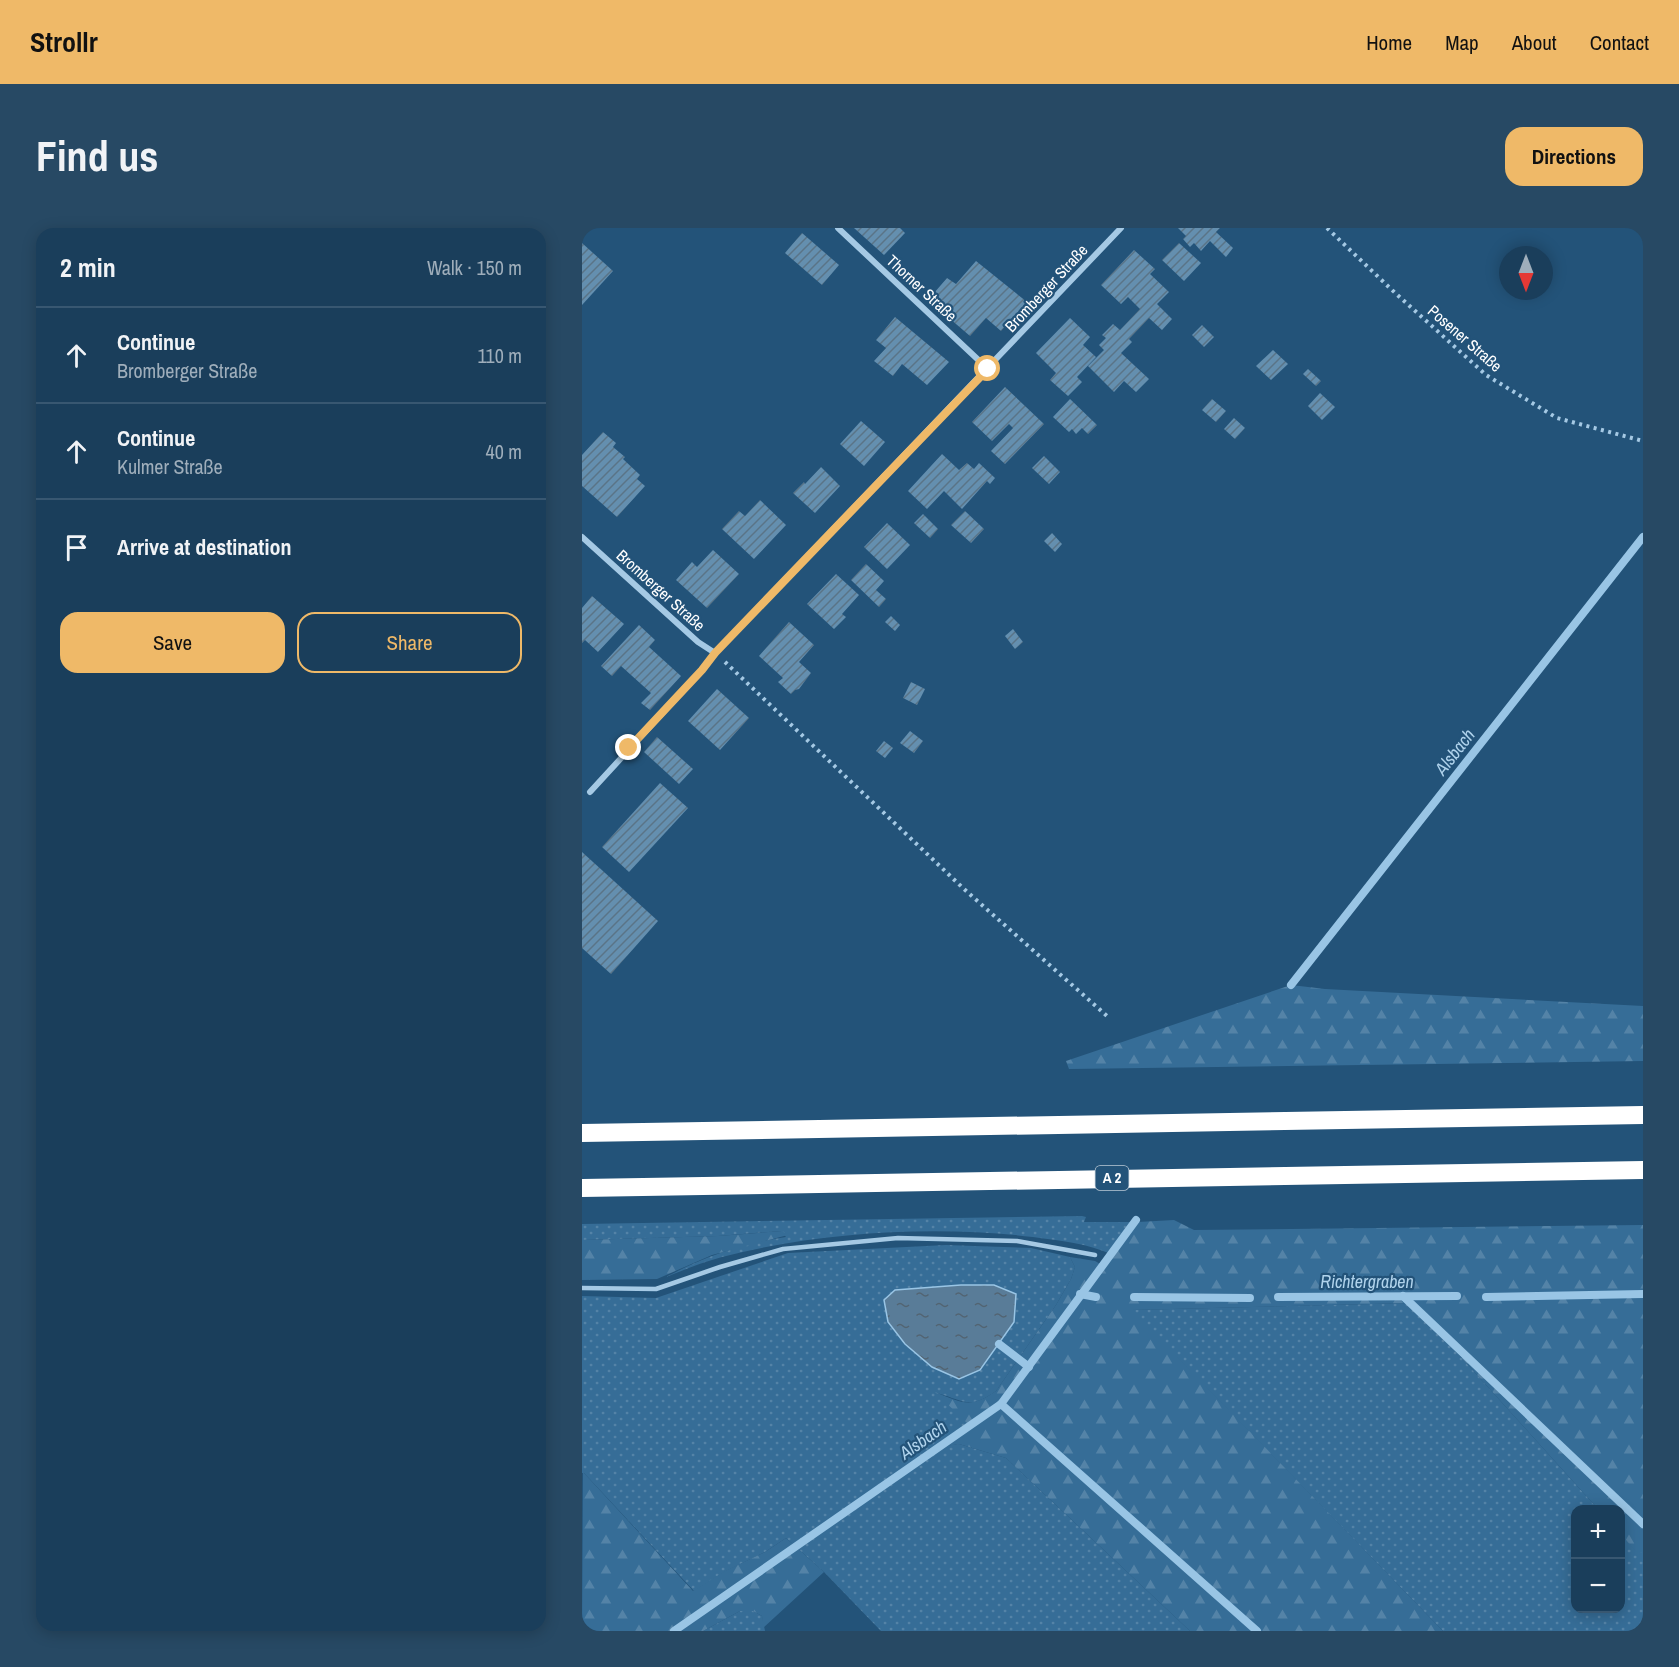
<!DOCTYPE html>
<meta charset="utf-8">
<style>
body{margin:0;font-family:"Archivo Narrow",sans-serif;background:#274964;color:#f1f3f6}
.controls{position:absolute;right:18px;bottom:18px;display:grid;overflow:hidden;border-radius:12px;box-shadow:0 3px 15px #0003}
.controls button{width:54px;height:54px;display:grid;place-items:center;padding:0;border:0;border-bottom:2px solid #385771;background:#1a3e5b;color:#f1f3f6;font:30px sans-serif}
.compass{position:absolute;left:917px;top:18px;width:54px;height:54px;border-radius:50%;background:#1a3e5b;box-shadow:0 3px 15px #0003;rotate:180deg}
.stop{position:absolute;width:18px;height:18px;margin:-14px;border:4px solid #efb968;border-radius:50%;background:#fff}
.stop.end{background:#efb968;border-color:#fff;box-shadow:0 2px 6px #0008}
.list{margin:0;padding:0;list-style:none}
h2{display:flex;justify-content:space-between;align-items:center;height:78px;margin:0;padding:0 24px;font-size:26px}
h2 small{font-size:20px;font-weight:400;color:#9faebb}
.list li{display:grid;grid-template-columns:39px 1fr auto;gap:18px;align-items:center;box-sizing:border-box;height:96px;padding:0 24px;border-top:2px solid #385771}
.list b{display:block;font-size:22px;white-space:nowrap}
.list p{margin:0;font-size:20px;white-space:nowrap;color:#9faebb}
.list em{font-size:20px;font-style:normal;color:#9faebb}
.actions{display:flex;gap:12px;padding:18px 24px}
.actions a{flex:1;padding:14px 0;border:2px solid #efb968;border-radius:18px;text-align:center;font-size:21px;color:#efb968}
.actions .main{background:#efb968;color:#111}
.icon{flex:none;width:33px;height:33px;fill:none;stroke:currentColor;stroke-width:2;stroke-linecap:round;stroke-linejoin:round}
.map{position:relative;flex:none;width:1061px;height:1403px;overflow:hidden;border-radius:18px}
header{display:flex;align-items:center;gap:36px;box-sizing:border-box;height:84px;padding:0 30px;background:#efb968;color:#111}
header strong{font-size:28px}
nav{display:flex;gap:33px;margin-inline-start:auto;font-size:21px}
.intro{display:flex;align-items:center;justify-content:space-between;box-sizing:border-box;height:144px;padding:0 36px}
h1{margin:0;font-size:42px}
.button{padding:15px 27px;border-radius:18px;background:#efb968;color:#111;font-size:21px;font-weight:700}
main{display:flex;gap:36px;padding:0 36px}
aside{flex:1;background:#1a3e5b;border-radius:18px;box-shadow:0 3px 15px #0003}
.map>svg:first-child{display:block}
.grass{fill:url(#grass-dots);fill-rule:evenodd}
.forest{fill:url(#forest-firs)}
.water{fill:url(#water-ripples);stroke:#99c5e5;stroke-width:1.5}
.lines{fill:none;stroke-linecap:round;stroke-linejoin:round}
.stream{stroke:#99c5e5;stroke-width:8}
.building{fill:url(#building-hatch)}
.path{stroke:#a5c9e4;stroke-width:4;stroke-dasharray:3 4.5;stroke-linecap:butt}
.service{stroke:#a5c9e4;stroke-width:4.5}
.minor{stroke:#a5c9e4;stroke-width:6}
.motorway{stroke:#fff;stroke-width:18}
.route{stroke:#efb968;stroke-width:8}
.labels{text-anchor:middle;stroke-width:4.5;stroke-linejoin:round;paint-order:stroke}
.shield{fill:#235379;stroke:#bdcbd7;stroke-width:1.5}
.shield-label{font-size:15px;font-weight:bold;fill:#fff}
.street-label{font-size:16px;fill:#fff;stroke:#235379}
.water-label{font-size:18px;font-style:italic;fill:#b0d3ec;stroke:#235379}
</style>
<header>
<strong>Strollr</strong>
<nav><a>Home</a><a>Map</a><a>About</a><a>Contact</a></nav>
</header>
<div class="intro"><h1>Find us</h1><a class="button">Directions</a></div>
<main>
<aside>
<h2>2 min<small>Walk · 150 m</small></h2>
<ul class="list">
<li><svg class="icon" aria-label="ahead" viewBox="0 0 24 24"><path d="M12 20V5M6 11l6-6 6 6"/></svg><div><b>Continue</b><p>Bromberger Straße</p></div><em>110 m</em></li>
<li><svg class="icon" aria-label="ahead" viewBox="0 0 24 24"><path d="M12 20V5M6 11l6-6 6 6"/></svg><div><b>Continue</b><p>Kulmer Straße</p></div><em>40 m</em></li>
<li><svg class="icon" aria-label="arrive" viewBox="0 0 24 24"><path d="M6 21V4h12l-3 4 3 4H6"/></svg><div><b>Arrive at destination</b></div></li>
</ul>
<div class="actions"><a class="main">Save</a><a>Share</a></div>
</aside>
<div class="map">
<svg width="1061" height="1403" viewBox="0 0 1061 1403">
<defs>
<pattern id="grass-dots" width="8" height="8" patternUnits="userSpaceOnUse" patternTransform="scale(1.5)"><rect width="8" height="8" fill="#366d97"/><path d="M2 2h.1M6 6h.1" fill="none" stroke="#5483a7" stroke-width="1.8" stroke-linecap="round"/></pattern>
<pattern id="forest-firs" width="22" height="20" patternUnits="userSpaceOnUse" patternTransform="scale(1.5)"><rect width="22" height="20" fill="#366d97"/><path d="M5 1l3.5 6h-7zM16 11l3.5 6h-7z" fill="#5483a7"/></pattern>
<pattern id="water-ripples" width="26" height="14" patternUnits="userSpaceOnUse" patternTransform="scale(1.5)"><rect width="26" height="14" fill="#597c98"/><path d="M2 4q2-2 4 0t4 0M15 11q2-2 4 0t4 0" fill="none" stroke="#526472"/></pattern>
<pattern id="building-hatch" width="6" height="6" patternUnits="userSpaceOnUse" patternTransform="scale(1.5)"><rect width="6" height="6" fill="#648faf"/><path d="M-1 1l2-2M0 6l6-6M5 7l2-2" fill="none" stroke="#5a7487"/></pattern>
</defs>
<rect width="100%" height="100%" fill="#235379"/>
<!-- grass -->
<g class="grass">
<path d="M500,988l4,1 -2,5h54l-25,33c-26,-12 -52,-14 -80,-18 -99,-12 -215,-5 -311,20 -19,5 -38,13 -56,20 38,-20 77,-34 120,-40l-5,-6 -63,5 -136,4v-16z"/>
<path d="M364,1017l85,3 39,9 5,10 -4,12 -15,26 -60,86c-27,19 -31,10 -59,2l34,33 -33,21 21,-3 47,14 184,173h-309l-57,-59 -38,-34 -21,14 -39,19 -32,20 -110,-118h-2v-177l74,2 132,-45zM379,1057h33l20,37 -34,48 -85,-80z"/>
<polygon points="830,1075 1016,1281 993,1282 993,1380 1038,1380 1039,1306 1055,1324 1061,1324 1061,1403 861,1403 549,1082"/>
<polygon points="158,1383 171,1383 180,1388 183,1403 121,1403"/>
</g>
<!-- forest -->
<g class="forest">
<polygon points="709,757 743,761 1061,778 1061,833 487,841 484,833"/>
<path d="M592,992l20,10 449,-5v327l-6,1 -16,-19 -1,-24 -22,-1 -186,-206 -280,7 311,321h-253l-184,-173 -47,-14 -23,4 34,-22 -35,-34c28,11 35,17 61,-1l60,-86 15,-26 4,-12 -5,-10 25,4 9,5 34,-44z"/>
<polygon points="200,1003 206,1007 130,1027 75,1051 0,1052 0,1012 136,1008"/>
<polygon points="1,1244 111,1363 143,1343 183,1324 204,1310 242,1344 181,1400 180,1388 171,1383 158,1383 121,1403 0,1403"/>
</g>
<!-- water -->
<polygon class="water" points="379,1057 412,1057 434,1066 432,1094 398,1142 377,1151 350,1139 323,1116 306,1094 302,1072 313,1062"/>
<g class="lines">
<!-- stream -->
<g class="stream">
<polyline points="709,757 1061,309"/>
<polyline points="498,1066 514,1069"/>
<polyline points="821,1068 1061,1296"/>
<polyline points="552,1069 668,1070"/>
<polyline points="696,1069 875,1068"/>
<polyline points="904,1069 1061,1066"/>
<polyline points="417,1116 447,1139"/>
<polyline points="419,1176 675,1403"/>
<polyline points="92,1403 419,1176 554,992"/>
</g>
</g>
<!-- building -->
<g class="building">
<polygon points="272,0 318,0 323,5 302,27"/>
<polygon points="596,0 638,0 634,4 651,20 644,29 628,13 619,23 612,15 608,19 601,11 604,8"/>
<polygon points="220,5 257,37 240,57 203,25"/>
<polygon points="0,15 31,43 0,77"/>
<polygon points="597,15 619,35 602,53 580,32"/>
<polygon points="552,22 573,41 568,46 587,64 575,76 590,91 580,102 567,90 547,111 550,114 539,125 567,151 554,164 542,153 532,164 506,138 522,122 517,117 524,110 520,107 531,96 538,102 558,81 546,69 539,76 519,57"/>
<polygon points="394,33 445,74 419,103 404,90 388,108 346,72 365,50 374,56"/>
<polygon points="313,89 367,134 345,157 320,136 311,148 292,133 304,120 294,112"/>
<polygon points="488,90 508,109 501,117 514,129 495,149 500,154 486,168 468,152 474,145 454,125"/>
<polygon points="620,97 632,109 622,119 610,107"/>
<polygon points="691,122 706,136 689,152 674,138"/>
<polygon points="726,141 739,153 734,158 721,146"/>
<polygon points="423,159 462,196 423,236 409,223 431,200 427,196 410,213 390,194"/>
<polygon points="738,165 753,179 740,192 726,178"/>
<polygon points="488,171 515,197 506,206 500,200 494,206 490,201 487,204 471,189"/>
<polygon points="630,171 644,183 634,194 620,182"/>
<polygon points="652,190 663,200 653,211 642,201"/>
<polygon points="279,193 303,214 282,238 258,216"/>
<polygon points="21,204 34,215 31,219 43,229 41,231 58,247 55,251 63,258 35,289 0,258 0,227"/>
<polygon points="360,226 377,242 385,235 392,241 397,235 413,250 408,256 405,253 380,281 362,263 345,281 326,263"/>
<polygon points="462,228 478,244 467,256 450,240"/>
<polygon points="239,239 258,258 233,285 211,265 222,254 223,256"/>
<polygon points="178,272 204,297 172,331 140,301 157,283 163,288"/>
<polygon points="383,283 402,301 389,315 369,297"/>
<polygon points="341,286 356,301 348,310 332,295"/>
<polygon points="305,295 328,317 305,341 282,319"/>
<polygon points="470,305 480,316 473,324 462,313"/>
<polygon points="131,322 157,346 125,380 94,352 110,334 115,339"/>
<polygon points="284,336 302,353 294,362 304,371 297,379 269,352"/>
<polygon points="254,346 277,367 260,386 264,389 252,401 225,376"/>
<polygon points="10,368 42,396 16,424 3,412 0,415 0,380"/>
<polygon points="309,388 318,397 313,403 303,394"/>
<polygon points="207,394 232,417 217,434 229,445 217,461 213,462 209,466 196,454 201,450 177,428"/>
<polygon points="57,397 73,412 67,419 99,448 68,482 59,475 69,465 39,438 30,448 19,438"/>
<polygon points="431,401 441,414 433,421 423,408"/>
<polygon points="329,454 343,461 335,477 321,470"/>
<polygon points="135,461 167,490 138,522 106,493"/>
<polygon points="328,503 341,513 332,525 318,515"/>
<polygon points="75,509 111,541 97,556 62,524"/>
<polygon points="302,513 311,520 303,530 294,523"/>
<polygon points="78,555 106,580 47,644 20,619"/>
<polygon points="0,624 76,693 29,746 0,720"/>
</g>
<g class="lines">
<!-- path -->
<g class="path">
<polyline points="745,0 810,62 904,147 975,190 1061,213"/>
<polyline points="143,434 382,661 525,788"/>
</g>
<!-- service -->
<polyline class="service" points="0,1060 74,1061 138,1039 201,1021 316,1010 435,1013 513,1027"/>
<!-- minor -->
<g class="minor">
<polyline points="256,0 406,141"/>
<polyline points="0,309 116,414 133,425 539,0"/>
<polyline points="8,564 120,442 133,425"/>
</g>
<!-- motorway -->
<g class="motorway">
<polyline points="0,905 1061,887"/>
<polyline points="0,960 1061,942"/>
</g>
</g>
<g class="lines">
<!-- route -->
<polyline class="route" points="47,520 120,442 133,425 406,141"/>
</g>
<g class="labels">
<!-- shield labels -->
<rect class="shield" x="513.5" y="938" width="33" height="24" rx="4.5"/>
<g class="shield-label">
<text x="530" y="955">A 2</text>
</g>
<!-- street labels -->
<g class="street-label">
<text transform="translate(340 60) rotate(43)" y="6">Thorner Straße</text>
<text transform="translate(464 60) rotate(-47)" y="6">Bromberger Straße</text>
<text transform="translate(883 110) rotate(41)" y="6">Posener Straße</text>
<text transform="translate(79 362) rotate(42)" y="6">Bromberger Straße</text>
</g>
<!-- water labels -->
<g class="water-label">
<text transform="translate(873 524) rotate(-52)" y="6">Alsbach</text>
<text x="785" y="1060">Richtergraben</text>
<text transform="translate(341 1212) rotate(-35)" y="6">Alsbach</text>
</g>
</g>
</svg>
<div class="controls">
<button>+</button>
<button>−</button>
</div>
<svg class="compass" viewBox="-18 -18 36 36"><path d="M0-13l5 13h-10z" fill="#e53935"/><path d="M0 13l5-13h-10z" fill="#9faebb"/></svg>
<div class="stop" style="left:406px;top:141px"></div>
<div class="stop end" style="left:47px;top:520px"></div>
</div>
</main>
